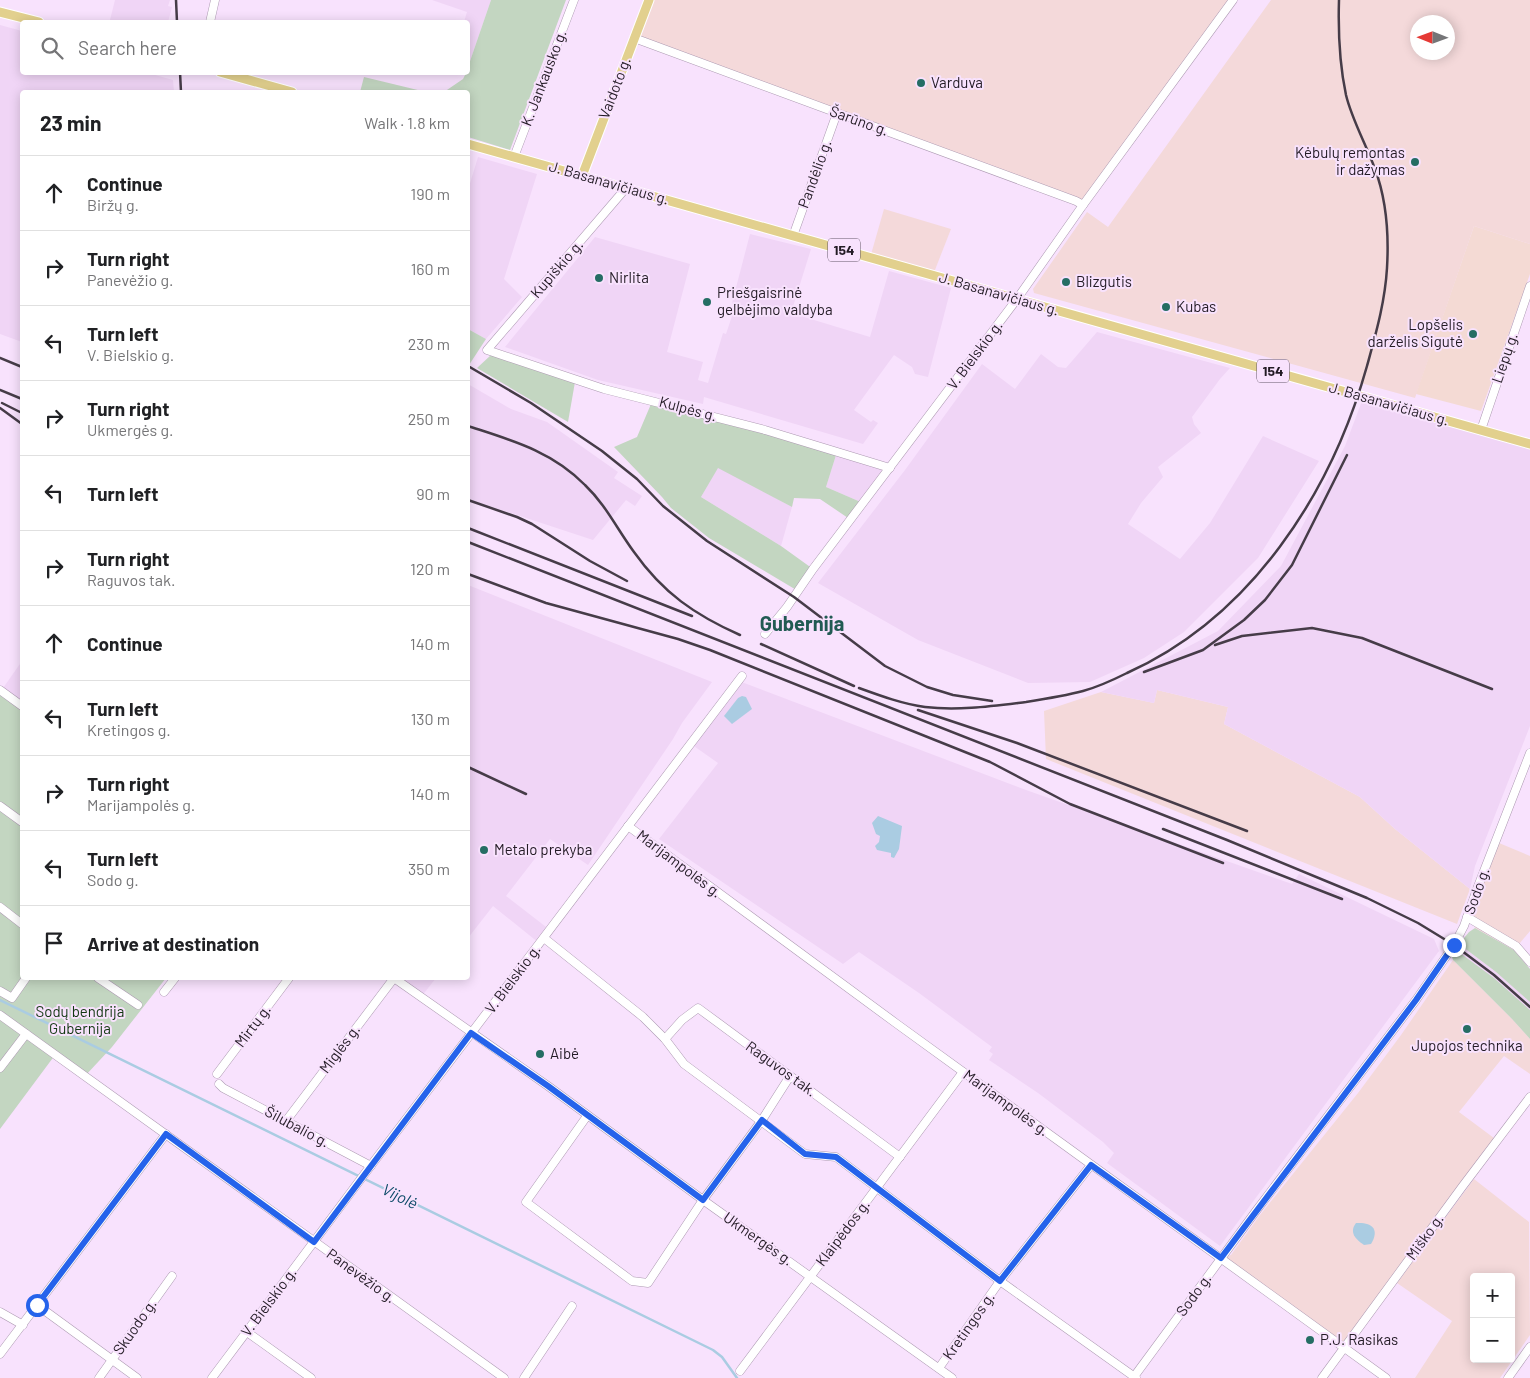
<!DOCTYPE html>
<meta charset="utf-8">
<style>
body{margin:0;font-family:Barlow,sans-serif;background:#f6f6f6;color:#202124}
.controls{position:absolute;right:15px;bottom:15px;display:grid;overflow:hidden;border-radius:5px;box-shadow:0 2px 12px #0003}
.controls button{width:45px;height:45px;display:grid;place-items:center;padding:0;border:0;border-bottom:1px solid #e0e0e0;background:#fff;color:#202124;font:25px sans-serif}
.compass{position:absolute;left:1410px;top:15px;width:45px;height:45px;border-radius:50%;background:#fff;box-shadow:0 2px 12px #0003;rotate:271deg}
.stop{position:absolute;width:15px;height:15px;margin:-11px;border:4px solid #2563eb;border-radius:50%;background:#fff}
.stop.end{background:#2563eb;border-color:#fff;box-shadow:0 1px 5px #0008}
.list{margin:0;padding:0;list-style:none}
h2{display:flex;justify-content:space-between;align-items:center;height:65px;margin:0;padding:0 20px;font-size:21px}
h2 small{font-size:16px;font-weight:400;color:#757577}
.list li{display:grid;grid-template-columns:32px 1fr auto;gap:15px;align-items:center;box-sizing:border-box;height:75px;padding:0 20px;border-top:1px solid #e0e0e0}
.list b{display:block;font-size:19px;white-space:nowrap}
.list p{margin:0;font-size:16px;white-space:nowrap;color:#757577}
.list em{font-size:16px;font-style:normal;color:#757577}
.icon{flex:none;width:28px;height:28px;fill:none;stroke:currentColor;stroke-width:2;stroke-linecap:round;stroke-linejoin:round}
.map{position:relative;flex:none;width:1530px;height:1378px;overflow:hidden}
.search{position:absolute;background:#fff;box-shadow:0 2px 12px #0003;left:20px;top:20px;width:450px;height:55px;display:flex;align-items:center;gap:12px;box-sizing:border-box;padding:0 18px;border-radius:5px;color:#757577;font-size:19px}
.panel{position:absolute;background:#fff;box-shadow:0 2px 12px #0003;left:20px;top:90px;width:450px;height:890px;border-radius:5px}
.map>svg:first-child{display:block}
.commercial{fill:#f4d9da;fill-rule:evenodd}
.built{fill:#f0d5f6}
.education{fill:#f4dad4}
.green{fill:#c3d6c1}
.water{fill:#aacce2}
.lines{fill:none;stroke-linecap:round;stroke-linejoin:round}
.stream{stroke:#aacce2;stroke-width:2.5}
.minor-casing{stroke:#ad9ab2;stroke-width:9}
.major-casing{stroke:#fff;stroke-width:11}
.minor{stroke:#fff;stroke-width:8}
.major{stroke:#e2d08e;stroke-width:9}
.rail{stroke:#463c48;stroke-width:2.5}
.route{stroke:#2563eb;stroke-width:6}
.poi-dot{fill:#256d64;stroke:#f8e2fd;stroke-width:2}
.labels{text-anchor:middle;stroke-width:4;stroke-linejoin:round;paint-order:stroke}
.shield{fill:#f8e2fd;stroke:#635766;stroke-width:1}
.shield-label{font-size:14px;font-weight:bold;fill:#231b25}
.street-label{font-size:15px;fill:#231b25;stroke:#f8e2fd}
.poi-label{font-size:15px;fill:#231b25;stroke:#f8e2fd;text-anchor:start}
.park-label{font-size:15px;fill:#123811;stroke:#f8e2fd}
.water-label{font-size:16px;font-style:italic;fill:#0b4967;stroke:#f8e2fd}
.district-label{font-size:20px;font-weight:bold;fill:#215a53;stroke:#f8e2fd}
</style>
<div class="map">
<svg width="1530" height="1378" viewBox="0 0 1530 1378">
<rect width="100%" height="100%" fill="#f8e2fd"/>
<!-- commercial -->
<g class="commercial">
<polygon points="649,0 1233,0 1083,205 634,38"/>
<path d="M1271,0h259v244l-56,-18 -59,172 -381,-105 -1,-4 54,-77 21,15zM1418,22h30v30h-30z"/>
<polygon points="884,209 951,229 933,275 870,258"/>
<polygon points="1157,690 1228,707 1224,724 1360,797 1395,829 1470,889 1457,924 1046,759 1044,711 1101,692 1154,703"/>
<polygon points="1499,843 1530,856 1530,931 1514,950 1475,928 1472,913"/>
<polygon points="1453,960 1512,1019 1530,1039 1530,1074 1504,1056 1459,1112 1498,1141 1345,1348 1221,1258 1231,1255 1260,1215 1358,1093 1401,1035"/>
<path d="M1474,1179l55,43 1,113 -30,43h-85l37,-57 -55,-38zM1474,1277h37v82h-37z"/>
</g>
<!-- built -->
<g class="built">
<polygon points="115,0 170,0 168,6 172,7 168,22 116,22 110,20"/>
<polygon points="491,0 468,67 468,22 464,22 467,12 432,0"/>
<polygon points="0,25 22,31 22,72 148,73 173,80 174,92 22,92 22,342 0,334"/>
<polygon points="478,157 537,174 504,279 522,297 486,339 468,329 468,190"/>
<polygon points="750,234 811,249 791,313 870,337 889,271 951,288 928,377 915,374 912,367 894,355 854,410 871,422 873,420 878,423 863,444 704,397 703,404 598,380 505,347 595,237 690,264 667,352 703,362 698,380 708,383 723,333 726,334 734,310 732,303"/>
<polygon points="1097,332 1230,368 1220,379 1192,417 1194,424 1201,433 1158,467 1163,477 1141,503 1128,524 1180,559 1210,523 1263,436 1319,461 1258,558 1184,632 1144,658 1090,682 1028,683 918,640 818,583 905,470 982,364 1015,389 1041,354 1058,367 1066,368"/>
<polygon points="468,384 511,409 547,422 618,472 614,478 642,496 635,506 626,500 593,540 468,499"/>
<polygon points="1362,401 1530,449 1530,726 1475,866 1470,889 1395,829 1360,797 1224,724 1228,707 1157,690 1154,703 1101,692 1218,631 1281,566 1345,446"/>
<polygon points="837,452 890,468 863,503 826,487"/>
<polygon points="718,467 792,507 781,546 701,497"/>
<polygon points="468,585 712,682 682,723 673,739 588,865 550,839 506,896 550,930 539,943 493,906 468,938"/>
<polygon points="22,661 22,706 1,691"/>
<polygon points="739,681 1026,790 1292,884 1299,874 1434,939 1439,951 1220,1246 1107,1163 1114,1153 1103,1142 1038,1093 989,1060 993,1054 989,1051 992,1047 919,993 859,952 843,964 659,839 718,763 691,744"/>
<polygon points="1459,944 1496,972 1530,1002 1530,1010 1494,978 1456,950"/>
<polygon points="394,978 436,978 421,997"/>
</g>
<!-- education -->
<polygon class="education" points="1474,226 1530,244 1530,274 1481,411 1416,394"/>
<!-- green -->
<g class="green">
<polygon points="491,0 566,0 510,150 468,137 468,92 444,92 463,79 466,73 468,72 468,67"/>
<polygon points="364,77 426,92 360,92"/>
<polygon points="468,329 486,339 469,365 468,364"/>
<polygon points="491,355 575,382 568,422 477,368"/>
<polygon points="651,404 837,452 826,487 863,503 851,520 820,499 794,498 792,507 718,468 701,497 781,546 813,569 798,591 709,538 671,508 662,497 614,447 637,437"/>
<polygon points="0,690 22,706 22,978 166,978 112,1047 85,1076 55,1055 0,1129"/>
<polygon points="1475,928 1514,950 1530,969 1530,1002 1496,972 1459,944 1469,932"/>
<polygon points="1456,950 1494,978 1530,1010 1530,1039 1512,1019 1453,960 1452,957"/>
</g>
<!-- water -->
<g class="water">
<polygon points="742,696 746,697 752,709 732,724 724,716 738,698"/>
<polygon points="878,816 902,826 899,849 894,858 891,857 891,853 877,850 875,846 879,842 880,836 876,834 872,823"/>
<path d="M1356,1223c16,-1 24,6 15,21l-7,1c-9,-6 -15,-13 -8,-22z"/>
</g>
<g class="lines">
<!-- stream -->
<polyline class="stream" points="0,1000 713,1350 722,1357 737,1378"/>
<!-- minor casing -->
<g class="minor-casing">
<g id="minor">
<polyline points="210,22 215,0"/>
<polyline points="634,38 1076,201 1083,205"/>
<polyline points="514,157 574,0"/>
<polyline points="626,188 487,350 604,389 765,430 890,468"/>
<polyline points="793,236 837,113"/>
<polyline points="1481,430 1530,286"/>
<polyline points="765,634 787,607 813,569 1017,299 1083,205 1233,0"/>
<polyline points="0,690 22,706"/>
<polyline points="0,806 22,822"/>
<polyline points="628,826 897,1024 1386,1378"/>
<polyline points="0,907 22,924"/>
<polyline points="1467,917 1516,946 1530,962"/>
<polyline points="544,938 643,1017 665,1039 684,1064 805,1154 836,1157 1000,1281 1136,1378"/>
<polyline points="98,978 138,1005"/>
<polyline points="394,978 548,1086 703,1200 952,1378"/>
<polyline points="0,991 12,998 26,978"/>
<polyline points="164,992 175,978"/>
<polyline points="0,1015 504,1378"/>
<polyline points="665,1039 682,1020 698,1008 900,1157"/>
<polyline points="0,1068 26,1034"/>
<polyline points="217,1074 289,978"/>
<polyline points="219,1084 223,1088 371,1166"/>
<polyline points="587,1116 526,1202 632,1281 648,1283 703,1200 762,1120 790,1076"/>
<polyline points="286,1121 394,978"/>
<polyline points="37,1305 137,1378"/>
<polyline points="0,1312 23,1325"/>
<polyline points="247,1332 311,1378"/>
<polyline points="0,1354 166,1134"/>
<polyline points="939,1368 1000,1281 1091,1165"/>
<polyline points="740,1371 963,1072"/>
<polyline points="99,1378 172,1276"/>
<polyline points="212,1378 366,1172 742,676"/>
<polyline points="524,1378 572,1306"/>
<polyline points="1133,1378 1256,1211 1416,1000 1454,945 1464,926 1477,889 1530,753"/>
<polyline points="1322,1378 1462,1187 1530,1097"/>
<polyline points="1508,1378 1530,1347"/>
</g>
</g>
<!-- major casing -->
<g class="major-casing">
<g id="major">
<polyline points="0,12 39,22"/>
<polyline points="220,72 292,92"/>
<polyline points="468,144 1530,444"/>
<polyline points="582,176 649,0"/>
</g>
</g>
<!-- minor -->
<use href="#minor" class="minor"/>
<!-- major -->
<use href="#major" class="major"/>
<!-- rail -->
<g class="rail">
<polyline points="176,0 177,22"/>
<polyline points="180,72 181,92"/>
<polyline points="0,358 22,367"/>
<polyline points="468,366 531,403 602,451 637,479 663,506 707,541 794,597 885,666 927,687 953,695 992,701"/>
<polyline points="0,390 22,399"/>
<polyline points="2,403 22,413"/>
<polyline points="0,408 22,424"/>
<path d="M468,426c43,14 84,25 117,59 21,20 32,44 49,67 29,41 61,63 106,83"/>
<polyline points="468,500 517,517 532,524 590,561 627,581"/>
<polyline points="468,528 692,616"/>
<polyline points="468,542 1227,840 1367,898 1418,923 1454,945 1494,975 1530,1007"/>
<polyline points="468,574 546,603 678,639 710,650 990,762 1070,804 1223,863"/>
<polyline points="761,644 854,686"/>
<polyline points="1215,645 1242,636 1312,628 1362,638 1492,689"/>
<polyline points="1144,672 1203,650 1244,620 1265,600 1292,565 1347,455"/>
<path d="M859,688c22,8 44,16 66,19 33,4 68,-1 101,-5 19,-3 38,-6 57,-11 15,-4 30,-11 44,-18 124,-56 204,-179 240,-307 9,-33 18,-64 20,-98 2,-34 0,-67 -12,-99 -9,-25 -23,-49 -29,-74 -7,-33 -8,-62 -7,-95"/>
<polyline points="918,710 1017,743 1247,831"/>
<polyline points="468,767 526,794"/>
<polyline points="1163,829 1342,899"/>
</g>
</g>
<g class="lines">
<!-- route -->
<polyline class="route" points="37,1305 166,1134 314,1242 471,1033 548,1086 703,1200 762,1120 805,1154 836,1157 1000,1281 1091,1165 1221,1258 1416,1000 1454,945"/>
</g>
<!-- markers -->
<g class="poi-dot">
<circle cx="921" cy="83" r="5"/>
<circle cx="1415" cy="162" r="5"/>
<circle cx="599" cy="278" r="5"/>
<circle cx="1066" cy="282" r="5"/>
<circle cx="707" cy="302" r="5"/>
<circle cx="1166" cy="307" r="5"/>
<circle cx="1473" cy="334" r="5"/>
<circle cx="484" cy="850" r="5"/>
<circle cx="1467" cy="1029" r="5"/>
<circle cx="540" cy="1054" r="5"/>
<circle cx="1310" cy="1340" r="5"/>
</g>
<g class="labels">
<!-- shield labels -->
<g class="shield">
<rect x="828" y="238.5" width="32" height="23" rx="4"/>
<rect x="1257" y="359.5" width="32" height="23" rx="4"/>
</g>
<g class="shield-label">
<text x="844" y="255">154</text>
<text x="1273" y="376">154</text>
</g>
<!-- street labels -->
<g class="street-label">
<text transform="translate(544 78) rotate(-69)" y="5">K. Jankausko g.</text>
<text transform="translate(615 88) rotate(-69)" y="5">Vaidoto g.</text>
<text transform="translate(859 121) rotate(20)" y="5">Šarūno g.</text>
<text transform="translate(815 174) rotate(-70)" y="5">Pandėlio g.</text>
<text transform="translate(609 183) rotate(16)" y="5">J. Basanavičiaus g.</text>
<text transform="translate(557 269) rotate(-49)" y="5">Kupiškio g.</text>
<text transform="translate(999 294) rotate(16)" y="5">J. Basanavičiaus g.</text>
<text transform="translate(975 355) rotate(-53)" y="5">V. Bielskio g.</text>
<text transform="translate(1505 358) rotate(-71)" y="5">Liepų g.</text>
<text transform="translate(1389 404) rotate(16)" y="5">J. Basanavičiaus g.</text>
<text transform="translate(688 409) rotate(15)" y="5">Kulpės g.</text>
<text transform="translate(679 864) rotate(37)" y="5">Marijampolės g.</text>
<text transform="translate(1477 891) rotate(-70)" y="5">Sodo g.</text>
<text transform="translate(513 979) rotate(-53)" y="5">V. Bielskio g.</text>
<text transform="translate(253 1026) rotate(-53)" y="5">Mirtų g.</text>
<text transform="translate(340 1049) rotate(-53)" y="5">Miglės g.</text>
<text transform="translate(781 1069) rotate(36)" y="5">Raguvos tak.</text>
<text transform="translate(1006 1103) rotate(36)" y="5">Marijampolės g.</text>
<text transform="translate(297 1127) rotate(28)" y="5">Šilubalio g.</text>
<text transform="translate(843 1233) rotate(-53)" y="5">Klaipėdos g.</text>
<text transform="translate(1425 1237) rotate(-54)" y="5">Miško g.</text>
<text transform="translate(758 1239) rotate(35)" y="5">Ukmergės g.</text>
<text transform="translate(361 1276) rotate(36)" y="5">Panevėžio g.</text>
<text transform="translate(1194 1295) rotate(-54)" y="5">Sodo g.</text>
<text transform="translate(269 1302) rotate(-53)" y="5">V. Bielskio g.</text>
<text transform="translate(969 1326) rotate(-55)" y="5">Kretingos g.</text>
<text transform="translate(135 1327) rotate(-55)" y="5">Skuodo g.</text>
</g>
<!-- poi labels -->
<g class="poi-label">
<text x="931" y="88">Varduva</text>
<text x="1405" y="158" text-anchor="end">Kėbulų remontas<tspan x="1405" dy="17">ir dažymas</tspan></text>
<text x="609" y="283">Nirlita</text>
<text x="1076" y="287">Blizgutis</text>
<text x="717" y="298">Priešgaisrinė<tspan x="717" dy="17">gelbėjimo valdyba</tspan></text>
<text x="1176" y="312">Kubas</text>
<text x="1463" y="330" text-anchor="end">Lopšelis<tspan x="1463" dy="17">darželis Sigutė</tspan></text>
<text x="494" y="855">Metalo prekyba</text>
<text x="1467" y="1051" text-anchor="middle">Jupojos technika</text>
<text x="550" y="1059">Aibė</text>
<text x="1320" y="1345">P.J. Rasikas</text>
</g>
<!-- park labels -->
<g class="park-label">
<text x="80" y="1017">Sodų bendrija<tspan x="80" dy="17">Gubernija</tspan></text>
</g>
<!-- water labels -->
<g class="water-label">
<text transform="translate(400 1196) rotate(26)" y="6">Vijolė</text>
</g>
<!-- district labels -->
<g class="district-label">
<text x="802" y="631">Gubernija</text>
</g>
</g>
</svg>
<div class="controls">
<button>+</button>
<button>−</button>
</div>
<svg class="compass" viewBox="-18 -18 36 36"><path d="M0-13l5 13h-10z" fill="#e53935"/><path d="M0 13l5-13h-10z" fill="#757577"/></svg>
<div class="stop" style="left:37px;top:1305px"></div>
<div class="stop end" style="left:1454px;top:945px"></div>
<div class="search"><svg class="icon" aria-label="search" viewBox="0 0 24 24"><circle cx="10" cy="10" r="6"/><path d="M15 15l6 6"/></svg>Search here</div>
<section class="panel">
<h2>23 min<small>Walk · 1.8 km</small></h2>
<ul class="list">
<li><svg class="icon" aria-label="ahead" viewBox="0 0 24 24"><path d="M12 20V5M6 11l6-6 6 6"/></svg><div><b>Continue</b><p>Biržų g.</p></div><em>190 m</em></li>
<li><svg class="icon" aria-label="right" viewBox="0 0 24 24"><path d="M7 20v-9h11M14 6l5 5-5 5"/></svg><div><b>Turn right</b><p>Panevėžio g.</p></div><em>160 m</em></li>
<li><svg class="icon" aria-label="left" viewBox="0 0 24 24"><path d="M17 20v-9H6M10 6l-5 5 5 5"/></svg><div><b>Turn left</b><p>V. Bielskio g.</p></div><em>230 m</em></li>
<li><svg class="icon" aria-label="right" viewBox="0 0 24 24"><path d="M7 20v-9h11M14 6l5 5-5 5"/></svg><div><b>Turn right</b><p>Ukmergės g.</p></div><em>250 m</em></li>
<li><svg class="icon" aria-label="left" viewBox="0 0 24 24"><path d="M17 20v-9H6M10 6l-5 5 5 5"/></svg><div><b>Turn left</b></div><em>90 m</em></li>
<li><svg class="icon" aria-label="right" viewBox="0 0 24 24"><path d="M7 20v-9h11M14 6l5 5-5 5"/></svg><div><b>Turn right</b><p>Raguvos tak.</p></div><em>120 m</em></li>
<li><svg class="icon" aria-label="ahead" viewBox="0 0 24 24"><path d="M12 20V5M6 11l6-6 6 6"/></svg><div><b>Continue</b></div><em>140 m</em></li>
<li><svg class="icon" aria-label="left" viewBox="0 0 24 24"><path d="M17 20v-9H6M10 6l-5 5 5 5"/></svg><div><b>Turn left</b><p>Kretingos g.</p></div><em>130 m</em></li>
<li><svg class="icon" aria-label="right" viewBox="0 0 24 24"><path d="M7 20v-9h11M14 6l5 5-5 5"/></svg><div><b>Turn right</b><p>Marijampolės g.</p></div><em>140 m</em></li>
<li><svg class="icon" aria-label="left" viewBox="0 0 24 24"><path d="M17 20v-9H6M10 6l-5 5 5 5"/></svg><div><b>Turn left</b><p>Sodo g.</p></div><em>350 m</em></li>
<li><svg class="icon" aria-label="arrive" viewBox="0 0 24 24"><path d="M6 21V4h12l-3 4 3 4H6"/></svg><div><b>Arrive at destination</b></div></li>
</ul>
</section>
</div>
